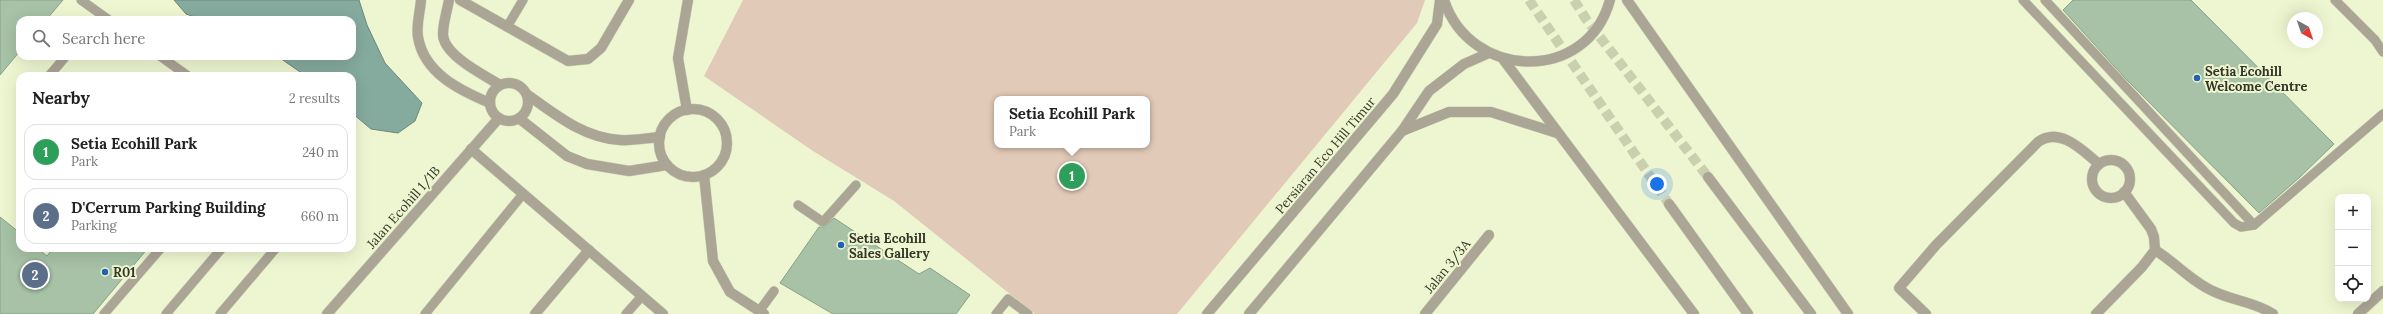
<!DOCTYPE html>
<meta charset="utf-8">
<style>
body{margin:0;font-family:Lora,serif;background:#f6f6f6;color:#222}
.controls{position:absolute;right:12px;bottom:12px;display:grid;overflow:hidden;border-radius:8px;box-shadow:0 4px 16px #0002}
.controls button{width:36px;height:36px;display:grid;place-items:center;padding:0;border:0;border-bottom:1px solid #e0e0e0;background:#fff;color:#222;font:20px sans-serif}
.compass{position:absolute;left:2287px;top:12px;width:36px;height:36px;border-radius:50%;background:#fff;box-shadow:0 4px 16px #0002;rotate:140deg}
.you{position:absolute;left:1657px;top:184px;width:14px;height:14px;margin:-10px;border:3px solid #fff;border-radius:50%;background:#1a73e8;box-shadow:0 0 0 6px #1a73e833}
.badge{display:grid;place-items:center;width:26px;height:26px;border-radius:50%;background:#2262b4;color:#fff;font-size:13px;font-weight:700}
.pin{position:absolute;translate:-50% -50%;border:2px solid #fff;box-shadow:0 1px 4px #0006}
.popup{position:absolute;left:994px;top:96px;width:156px;height:52px;box-sizing:border-box;display:grid;place-content:center;border-radius:8px;background:#fff;filter:drop-shadow(0 1px 3px #0005);font-size:13px;white-space:nowrap;color:#767676}
.popup b{font-size:15px;color:#222}
.popup::after{content:'';position:absolute;left:50%;top:100%;margin-left:-8px;border:8px solid transparent;border-top-color:#fff}
.list{margin:0;padding:0;list-style:none}
h2{display:flex;justify-content:space-between;align-items:center;height:52px;margin:0;padding:0 16px;font-size:17px}
h2 small{font-size:13px;font-weight:400;color:#767676}
.list li{display:grid;grid-template-columns:26px 1fr auto;gap:12px;align-items:center;box-sizing:border-box;height:56px;margin:0 8px 8px;padding:0 8px;border:1px solid #e0e0e0;border-radius:12px}
.list b{display:block;font-size:15px;white-space:nowrap}
.list p{margin:0;font-size:13px;white-space:nowrap;color:#767676}
.list em{font-size:13px;font-style:normal;color:#767676}
.icon{flex:none;width:22px;height:22px;fill:none;stroke:currentColor;stroke-width:2;stroke-linecap:round;stroke-linejoin:round}
.map{position:relative;flex:none;width:2383px;height:314px;overflow:hidden}
.search{position:absolute;background:#fff;box-shadow:0 4px 16px #0002;left:16px;top:16px;width:340px;height:44px;display:flex;align-items:center;gap:10px;box-sizing:border-box;padding:0 14px;border-radius:12px;color:#767676;font-size:15px}
.panel{position:absolute;background:#fff;box-shadow:0 4px 16px #0002;left:16px;top:72px;width:340px;height:180px;border-radius:12px}
.map>svg:first-child{display:block}
.green{fill:#e1cab8;fill-rule:evenodd}
.water{fill:#85aa9e;stroke:#6c877a}
.building{fill:#a7c2a6;stroke:#87a287}
.lines{fill:none;stroke-linecap:round;stroke-linejoin:round}
.tertiary-tunnel{stroke:#c9cfaf;stroke-width:10;stroke-dasharray:10 5;stroke-linecap:butt}
.service-casing{stroke:#ccd3b2;stroke-width:10}
.minor-casing{stroke:#ccd3b2;stroke-width:11}
.tertiary-casing{stroke:#ccd3b2;stroke-width:11}
.service{stroke:#aba596;stroke-width:9}
.minor{stroke:#aba596;stroke-width:10}
.tertiary{stroke:#aba596;stroke-width:10}
.poi-dot{fill:#2262b4;stroke:#eef6d1;stroke-width:1.5}
.labels{text-anchor:middle;stroke-width:4;stroke-linejoin:round;paint-order:stroke}
.poi-label{font-size:13px;font-weight:bold;fill:#333527;stroke:#eef6d1;text-anchor:start}
.street-label{font-size:13px;fill:#333527;stroke:#eef6d1}
</style>
<div class="map">
<svg width="2383" height="314" viewBox="0 0 2383 314">
<rect width="100%" height="100%" fill="#eef6d1"/>
<!-- green -->
<path class="green" d="M743,0h682l-8,23 -240,291h-142l-141,-113 -81,-50 -109,-75zM997,99h150v46h-150z"/>
<!-- water -->
<polygon class="water" points="174,0 359,0 367,25 385,63 422,103 415,121 398,133 371,129 352,113 352,76 306,76 277,56 352,56 352,20 204,20 186,14"/>
<!-- building -->
<g class="building">
<polygon points="0,0 63,0 46,20 20,20 20,51 0,75"/>
<polygon points="2073,0 2191,0 2334,144 2300,177 2259,213 2125,78 2063,10"/>
<polygon points="0,217 20,233 20,248 37,248 47,256 53,248 148,248 93,314 0,314"/>
<polygon points="834,218 919,274 930,268 970,295 956,314 833,314 780,283 819,227 825,227"/>
</g>
<g class="lines">
<!-- tertiary-tunnel -->
<g class="tertiary-tunnel">
<polyline points="1529,0 1669,204"/>
<polyline points="1574,0 1586,19 1708,177"/>
</g>
<!-- service casing -->
<g class="service-casing">
<g id="service">
<polyline points="81,0 109,20"/>
<polyline points="2023,0 2234,223 2241,227 2254,225 2383,114"/>
<polyline points="2045,0 2254,225"/>
<polyline points="2335,0 2375,40 2383,52"/>
<polyline points="507,27 523,0"/>
<polyline points="160,56 188,76"/>
<polyline points="49,76 66,56"/>
<polyline points="798,205 823,222 856,185"/>
<polyline points="760,310 774,291"/>
<polyline points="104,314 161,248"/>
<polyline points="166,314 222,248"/>
<polyline points="220,314 276,248"/>
<polyline points="425,314 523,194"/>
<polyline points="626,314 642,296"/>
<polyline points="996,314 1008,299 1028,314"/>
</g>
</g>
<!-- minor casing -->
<g class="minor-casing">
<g id="minor">
<path d="M421,0c-1,12 -5,26 -3,37 6,36 41,53 72,66"/>
<path d="M449,0c-2,11 -6,23 -6,34 0,21 41,41 57,51"/>
<polyline points="460,0 568,61 588,59 601,48 629,0"/>
<circle cx="509" cy="102" r="19"/>
<path d="M528,95c28,20 56,43 92,45 12,1 27,-2 40,-3"/>
<circle cx="693" cy="143" r="34"/>
<polyline points="687,110 678,58 688,0"/>
<polyline points="520,119 567,156 587,164 629,171 667,165"/>
<polyline points="471,149 663,314"/>
<circle cx="2111" cy="179" r="19"/>
<polyline points="704,175 713,261 730,292 764,314"/>
<path d="M2155,250c21,13 38,33 60,42 19,9 40,10 58,22"/>
<polyline points="327,314 499,118"/>
<polyline points="535,314 589,250"/>
<polyline points="1425,314 1489,235"/>
<path d="M1926,314l-27,-26 37,-43 102,-103c22,-16 45,9 61,22"/>
<polyline points="2096,314 2142,267 2155,250 2154,237 2151,229 2124,192"/>
<polyline points="2358,314 2383,291"/>
</g>
</g>
<!-- tertiary casing -->
<g class="tertiary-casing">
<g id="tertiary">
<path d="M1444,0c26,80 143,84 166,0"/>
<polyline points="1627,0 1848,314"/>
<polyline points="1503,59 1694,314"/>
<polyline points="1402,131 1449,112 1491,112 1557,133"/>
<polyline points="1708,177 1811,314"/>
<polyline points="1669,204 1748,314"/>
<polyline points="1207,314 1393,94 1437,24 1440,0"/>
<polyline points="1249,314 1402,131 1429,91 1464,64 1489,53"/>
</g>
</g>
<!-- service -->
<use href="#service" class="service"/>
<!-- minor -->
<use href="#minor" class="minor"/>
<!-- tertiary -->
<use href="#tertiary" class="tertiary"/>
</g>
<!-- markers -->
<g class="poi-dot">
<circle cx="2197" cy="78" r="4"/>
<circle cx="841" cy="245" r="4"/>
<circle cx="105" cy="272" r="4"/>
</g>
<g class="labels">
<!-- poi labels -->
<g class="poi-label">
<text x="2205" y="76">Setia Ecohill<tspan x="2205" dy="15">Welcome Centre</tspan></text>
<text x="849" y="243">Setia Ecohill<tspan x="849" dy="15">Sales Gallery</tspan></text>
<text x="113" y="277">R01</text>
</g>
<!-- street labels -->
<g class="street-label">
<text transform="translate(1325 155) rotate(-50)" y="5">Persiaran Eco Hill Timur</text>
<text transform="translate(403 207) rotate(-49)" y="5">Jalan Ecohill 1/1B</text>
<text transform="translate(1447 266) rotate(-51)" y="5">Jalan 3/3A</text>
</g>
</g>
</svg>
<div class="controls">
<button>+</button>
<button>−</button>
<button><svg class="icon" aria-label="locate" viewBox="0 0 24 24"><circle cx="12" cy="12" r="6"/><path d="M12 2v4M12 18v4M2 12h4M18 12h4"/></svg></button>
</div>
<svg class="compass" viewBox="-18 -18 36 36"><path d="M0-13l5 13h-10z" fill="#e53935"/><path d="M0 13l5-13h-10z" fill="#767676"/></svg>
<div class="you"></div>
<div class="pin badge" style="left:1072px;top:176px;background:#2e9e5b">1</div>
<div class="popup"><b>Setia Ecohill Park</b>Park</div>
<div class="pin badge" style="left:35px;top:275px;background:#5c6f8a">2</div>
<div class="search"><svg class="icon" aria-label="search" viewBox="0 0 24 24"><circle cx="10" cy="10" r="6"/><path d="M15 15l6 6"/></svg>Search here</div>
<section class="panel">
<h2>Nearby<small>2 results</small></h2>
<ul class="list">
<li><span class="badge" style="background:#2e9e5b">1</span><div><b>Setia Ecohill Park</b><p>Park</p></div><em>240 m</em></li>
<li><span class="badge" style="background:#5c6f8a">2</span><div><b>D'Cerrum Parking Building</b><p>Parking</p></div><em>660 m</em></li>
</ul>
</section>
</div>
